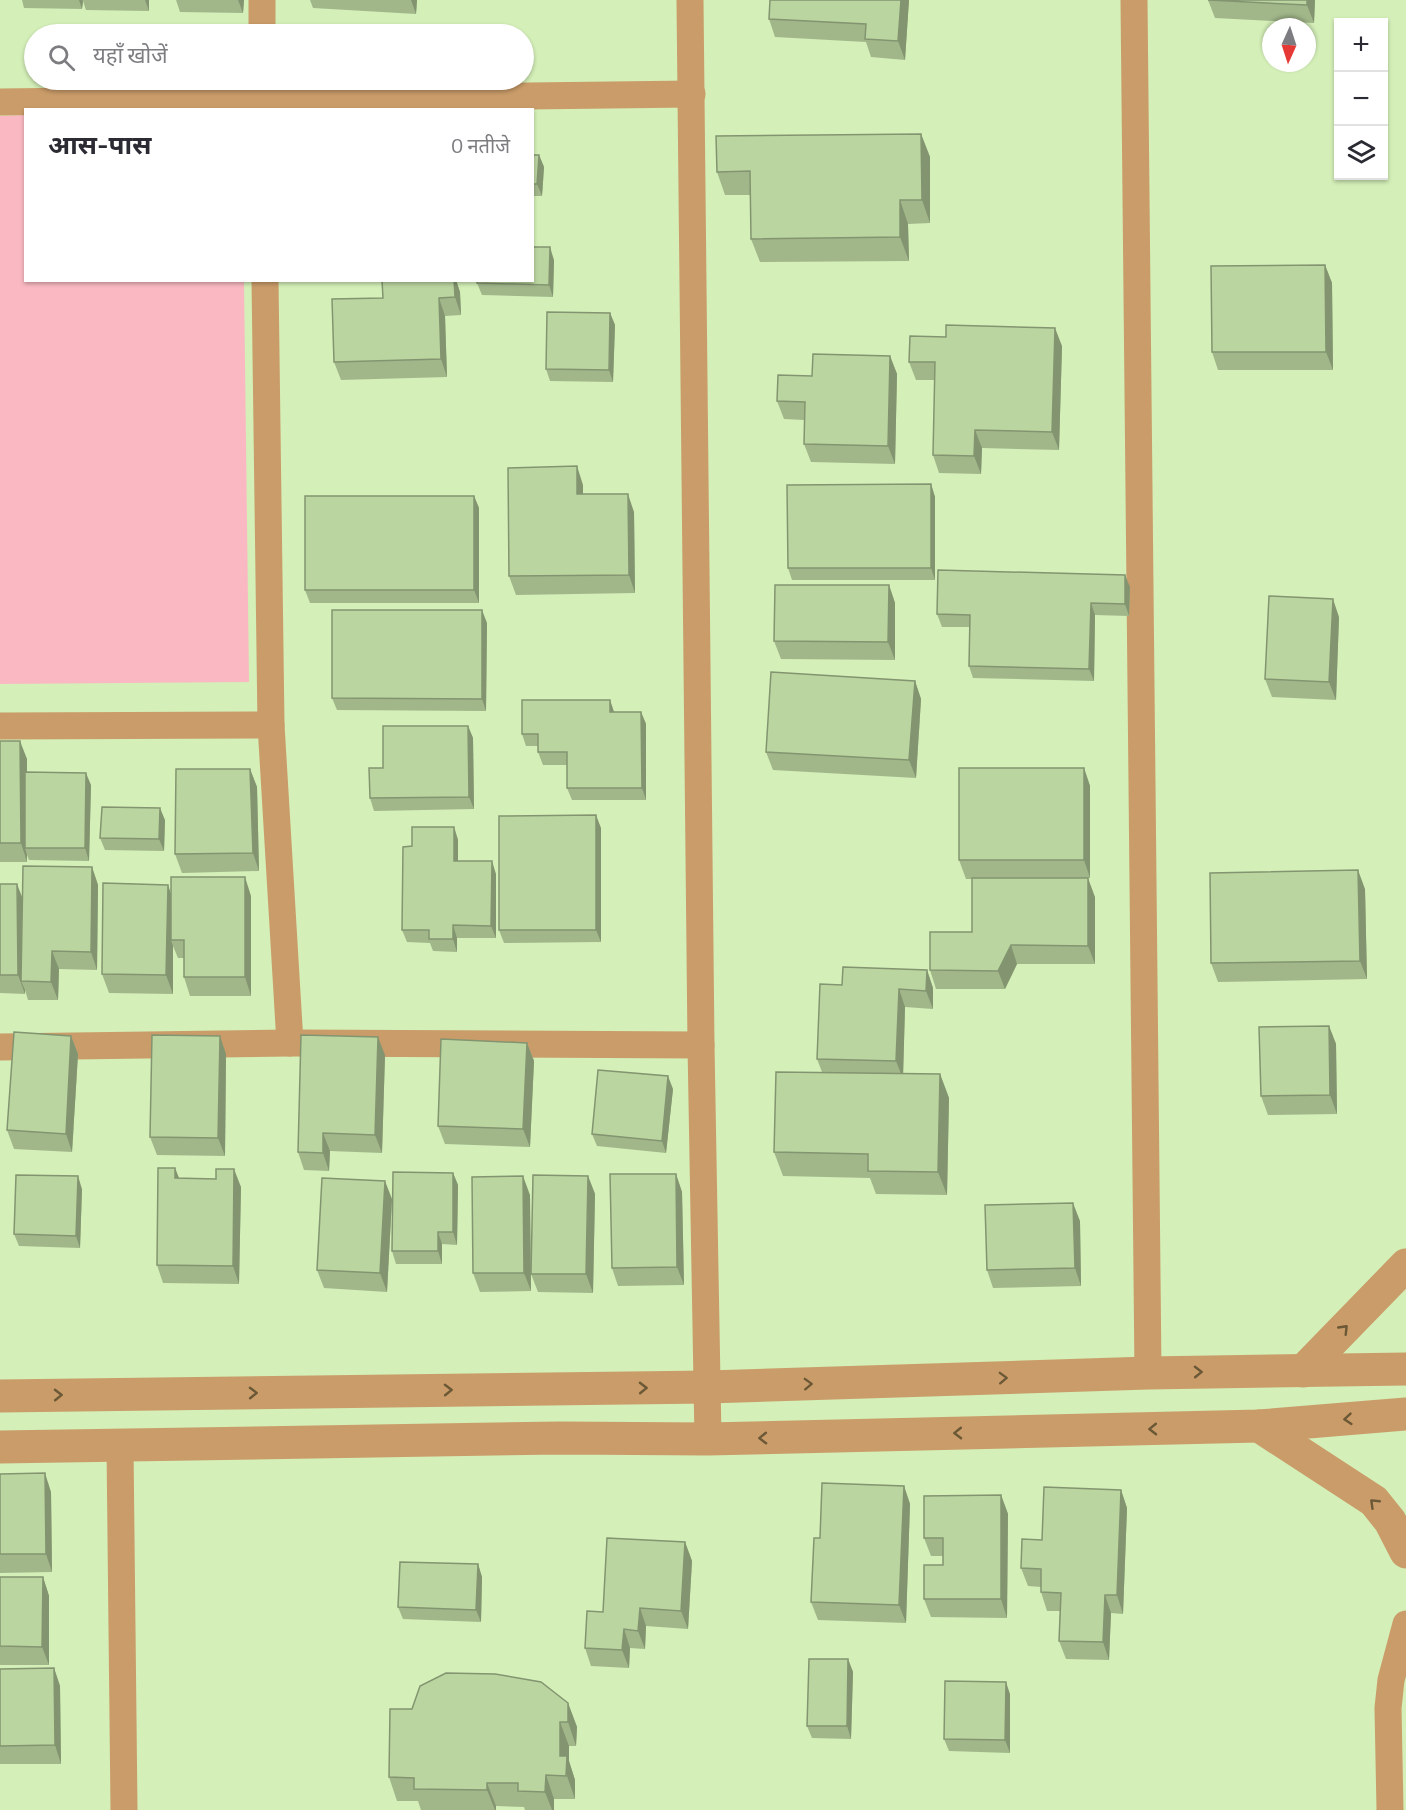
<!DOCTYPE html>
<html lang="hi">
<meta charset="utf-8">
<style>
body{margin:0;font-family:Bitter,"Noto Sans Devanagari",serif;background:#f7f7f7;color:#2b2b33}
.controls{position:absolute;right:18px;top:18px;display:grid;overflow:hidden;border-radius:0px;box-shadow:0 2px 4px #0004}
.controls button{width:54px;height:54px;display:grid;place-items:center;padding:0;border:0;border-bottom:2px solid #e1e1e2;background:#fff;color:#2b2b33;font:30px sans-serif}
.compass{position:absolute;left:1262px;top:18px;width:54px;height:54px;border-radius:50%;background:#fff;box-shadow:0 2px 4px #0004;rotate:183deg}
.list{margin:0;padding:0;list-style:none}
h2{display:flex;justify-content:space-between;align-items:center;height:78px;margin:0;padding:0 24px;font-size:26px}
h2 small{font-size:20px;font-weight:400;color:#7c7c81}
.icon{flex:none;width:33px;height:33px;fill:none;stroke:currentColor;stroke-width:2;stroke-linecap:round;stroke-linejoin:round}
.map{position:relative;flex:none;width:1406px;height:1810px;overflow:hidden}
.search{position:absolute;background:#fff;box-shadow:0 2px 4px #0004;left:24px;top:24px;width:510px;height:66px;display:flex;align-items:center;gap:15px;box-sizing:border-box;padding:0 21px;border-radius:33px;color:#7c7c81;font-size:22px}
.panel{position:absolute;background:#fff;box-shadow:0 2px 4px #0004;left:24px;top:108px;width:510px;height:174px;border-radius:0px}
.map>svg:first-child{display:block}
.green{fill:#fab9c2}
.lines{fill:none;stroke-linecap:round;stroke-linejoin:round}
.minor{stroke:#ca9c69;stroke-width:27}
.tertiary{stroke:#ca9c69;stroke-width:33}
.wall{fill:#a1b78a}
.shaded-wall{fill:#839570}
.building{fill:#bbd5a0;stroke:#839570;stroke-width:1.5}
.oneway{stroke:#6b5836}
</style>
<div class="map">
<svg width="1406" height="1810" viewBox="0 0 1406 1810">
<rect width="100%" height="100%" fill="#d4efb8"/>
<!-- green -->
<polygon class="green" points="25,115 26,280 244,281 249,682 0,684 0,116"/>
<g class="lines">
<!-- minor -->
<g class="minor">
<polyline points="262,0 262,34"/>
<polyline points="690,0 701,1045 708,1439"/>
<polyline points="1134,0 1148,1373"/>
<polyline points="0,102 692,94"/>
<polyline points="265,280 271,725 290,1043"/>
<polyline points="0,726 271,725"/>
<polyline points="0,1047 290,1043 701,1045"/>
<polyline points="120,1446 124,1810"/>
<polyline points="1390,1810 1388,1708 1391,1680 1406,1624"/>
</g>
<!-- tertiary -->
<g class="tertiary">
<polyline points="1303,1371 1406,1265"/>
<polyline points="0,1396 708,1387 1148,1373 1406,1369"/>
<polyline points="1259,1426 1374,1501 1390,1521 1406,1552"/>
<polyline points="0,1447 560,1438 708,1439 1259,1426 1406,1414"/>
</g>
</g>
<!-- wall -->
<g class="wall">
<polygon points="22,0 149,0 149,11 86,10 83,1 82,9 24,8"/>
<polygon points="176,0 244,0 243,13 180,12"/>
<polygon points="310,0 417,0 416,14 313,8"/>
<polygon points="770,0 909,0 905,60 871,57 866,42 775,37 769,19"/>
<polygon points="1208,0 1315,0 1314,23 1215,18"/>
<polygon points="921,134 930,157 930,223 908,224 909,261 760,262 751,239 750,195 725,195 717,172"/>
<polygon points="532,155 539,155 544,167 542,196 532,196"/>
<polygon points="554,260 553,297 482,295 477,283"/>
<polygon points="1325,265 1332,283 1333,370 1218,370 1212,352"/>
<polygon points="382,280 456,280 460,292 461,315 445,316 447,377 341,380 334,362 383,298"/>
<polygon points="610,313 615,325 613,382 550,381 546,369"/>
<polygon points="946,337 1062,346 1059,450 982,448 981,474 939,473 933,455 935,380 916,380 909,362"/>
<polygon points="890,356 897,374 895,464 811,462 804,444 804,420 784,419 777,401 812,376"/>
<polygon points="931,484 935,497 935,580 792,580 788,568"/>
<polygon points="583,485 583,494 634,512 635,593 516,595 509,576"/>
<polygon points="474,496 479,508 479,603 310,603 305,590"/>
<polygon points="1125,575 1130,587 1129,616 1095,615 1094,681 973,678 969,666 970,627 942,627 937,614"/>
<polygon points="889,585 895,603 895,660 781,659 774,641"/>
<polygon points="1339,617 1336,700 1272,697 1265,679"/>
<polygon points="487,623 486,711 337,710 332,698"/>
<polygon points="915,681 921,699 916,778 773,770 766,752"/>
<polygon points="610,700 614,712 641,712 646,724 646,800 572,800 567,788 567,765 543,765 538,752 538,746 526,746 522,734"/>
<polygon points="468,726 473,738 474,809 374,811 370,798 383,768"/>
<polygon points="0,741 27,759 27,772 91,785 89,861 29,860 27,855 27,862 0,862"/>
<polygon points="1084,768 1090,786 1090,878 1061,878 1095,897 1095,964 1017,964 1005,989 936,989 930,970 972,932 972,879 966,879 959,860"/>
<polygon points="250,769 257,787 259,871 182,873 175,854"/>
<polygon points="165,820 164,851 105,850 100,838"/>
<polygon points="454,827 458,840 458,861 496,874 496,938 457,938 457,952 433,951 430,943 407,942 402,930 412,846"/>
<polygon points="601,828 601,942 504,943 499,930"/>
<polygon points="92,867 98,885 97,970 59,969 58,1000 28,1000 25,990 25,994 0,993 0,884 23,899"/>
<polygon points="168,885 171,895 251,896 251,996 190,996 184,977 184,958 178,958 173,946 173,994 109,993 102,974"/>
<polygon points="1365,889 1367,979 1218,982 1211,963"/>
<polygon points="927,970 933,988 933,1009 905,1007 903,1074 940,1074 949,1098 947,1195 876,1194 870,1178 783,1176 774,1152 822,1072 817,1059 842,985"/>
<polygon points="1329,1026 1336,1044 1337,1114 1268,1115 1261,1096"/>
<polygon points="71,1036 78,1054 72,1152 14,1149 7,1130"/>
<polygon points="527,1043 534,1061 530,1147 445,1144 438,1126"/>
<polygon points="226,1054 225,1156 157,1155 150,1137"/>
<polygon points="385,1055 382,1153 330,1151 329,1171 304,1170 298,1152"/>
<polygon points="673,1089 666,1153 597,1146 592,1134"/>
<polygon points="175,1168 179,1178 241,1187 239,1284 163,1283 157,1265"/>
<polygon points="453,1173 458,1185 457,1245 442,1244 442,1264 396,1264 392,1251"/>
<polygon points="676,1174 682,1192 684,1285 618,1286 612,1268"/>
<polygon points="588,1176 595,1194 593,1293 538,1292 531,1274"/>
<polygon points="82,1189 80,1248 19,1246 14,1234"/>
<polygon points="530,1195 531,1291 480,1292 473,1273"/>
<polygon points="392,1199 387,1292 324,1288 317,1270"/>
<polygon points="1080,1221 1081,1286 993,1288 987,1270"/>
<polygon points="0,1474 51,1492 52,1572 0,1573"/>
<polygon points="904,1486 910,1504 906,1623 818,1620 811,1602 820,1538"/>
<polygon points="1121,1490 1127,1508 1123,1614 1111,1613 1109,1660 1066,1659 1059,1641 1060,1611 1047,1611 1041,1592 1041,1587 1028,1586 1021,1568 1042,1540"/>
<polygon points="1001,1495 1008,1514 1007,1618 931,1617 924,1599 943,1565 943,1556 931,1556 924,1538"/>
<polygon points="685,1542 692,1561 688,1629 646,1626 645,1649 630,1648 629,1668 591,1666 585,1648 603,1612"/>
<polygon points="478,1564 482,1577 481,1622 403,1619 398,1607"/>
<polygon points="0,1577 43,1577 49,1596 49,1665 0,1665"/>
<polygon points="848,1659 853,1672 851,1739 812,1738 807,1726"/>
<polygon points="54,1668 60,1686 61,1764 0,1764 0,1669"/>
<polygon points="1010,1694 1010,1753 949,1751 944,1739"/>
<polygon points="568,1703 577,1727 576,1746 569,1746 569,1761 575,1780 575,1799 554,1799 554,1810 525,1810 524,1807 496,1806 496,1810 421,1810 418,1801 397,1801 389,1777 412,1709"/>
</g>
<!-- shaded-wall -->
<g class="shaded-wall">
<polygon points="79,0 82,0 83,1 82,9"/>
<polygon points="145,0 149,0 149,11"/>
<polygon points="238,0 244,0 243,13"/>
<polygon points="411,0 417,0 416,14"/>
<polygon points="901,0 909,0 905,60 898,41"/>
<polygon points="1307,0 1315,0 1314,23 1307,5"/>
<polygon points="921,134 930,157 930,223 922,200"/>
<polygon points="539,155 544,167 542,196 537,184"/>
<polygon points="900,200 908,224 909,261 900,237"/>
<polygon points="550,247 554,260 553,297 549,285"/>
<polygon points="1325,265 1332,283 1333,370 1326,352"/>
<polygon points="453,280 456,280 460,292 461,315 455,297"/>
<polygon points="439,298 445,316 447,377 441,359"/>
<polygon points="610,313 615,325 613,382 609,370"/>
<polygon points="1055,328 1062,346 1059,450 1052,432"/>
<polygon points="890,356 897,374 895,464 888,446"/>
<polygon points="975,430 982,448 981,474 974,456"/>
<polygon points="577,466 583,485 583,513 577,494"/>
<polygon points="931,484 935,497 935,580 931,568"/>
<polygon points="628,494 634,512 635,593 629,575"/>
<polygon points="474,496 479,508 479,603 474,590"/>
<polygon points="1125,575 1130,587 1129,616 1125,604"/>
<polygon points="889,585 895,603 895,660 888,642"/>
<polygon points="1333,599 1339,617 1336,700 1329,682"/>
<polygon points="1091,603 1095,615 1094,681 1089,669"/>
<polygon points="482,610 487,623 486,711 482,699"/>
<polygon points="915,681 921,699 916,778 909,760"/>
<polygon points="610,700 614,712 610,712"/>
<polygon points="641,712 646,724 646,800 642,788"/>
<polygon points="468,726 473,738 474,809 469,797"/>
<polygon points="20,741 27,759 27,848 25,848 27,855 27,862 21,843"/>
<polygon points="1084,768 1090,786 1090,878 1084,860"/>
<polygon points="250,769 257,787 259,871 253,853"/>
<polygon points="86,773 91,785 89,861 85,848"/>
<polygon points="160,808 165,820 164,851 159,839"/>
<polygon points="596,815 601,828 601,942 596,930"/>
<polygon points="454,827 458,840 458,874 454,861"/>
<polygon points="492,861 496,874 496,938 491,926"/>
<polygon points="92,867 98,885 97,970 91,952"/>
<polygon points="1358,870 1365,889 1367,979 1360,961"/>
<polygon points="245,877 251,896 251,996 245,977"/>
<polygon points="1088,878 1095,897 1095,964 1088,946"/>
<polygon points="17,884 24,902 21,981 25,990 25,994 18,975"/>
<polygon points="168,885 174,903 171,940 173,946 173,994 166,975"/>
<polygon points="453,925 457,938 457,952 453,939"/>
<polygon points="1011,945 1017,964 1005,989 998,971"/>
<polygon points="52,951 59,969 58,1000 51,982"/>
<polygon points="927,970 933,988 933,1009 926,991"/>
<polygon points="899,989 905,1007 903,1079 896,1061"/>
<polygon points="1329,1026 1336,1044 1337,1114 1330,1095"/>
<polygon points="71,1036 78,1054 72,1152 66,1134"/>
<polygon points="220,1036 226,1054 225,1156 218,1138"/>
<polygon points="378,1037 385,1055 382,1153 375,1135"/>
<polygon points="527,1043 534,1061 530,1147 523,1129"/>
<polygon points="940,1074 949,1098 947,1195 938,1172"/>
<polygon points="668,1076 673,1089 666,1153 662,1141"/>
<polygon points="323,1133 330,1151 329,1171 323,1153"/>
<polygon points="175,1168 182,1186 175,1178"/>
<polygon points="234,1169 241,1187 239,1284 233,1266"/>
<polygon points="453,1173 458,1185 457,1245 453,1232"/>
<polygon points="676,1174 682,1192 684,1285 677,1267"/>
<polygon points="78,1176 82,1189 80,1248 76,1236"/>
<polygon points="523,1176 530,1195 531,1291 524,1273"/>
<polygon points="588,1176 595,1194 593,1293 586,1274"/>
<polygon points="385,1181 392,1199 387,1292 380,1273"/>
<polygon points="1073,1203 1080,1221 1081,1286 1075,1268"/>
<polygon points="438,1232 442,1244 442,1264 438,1251"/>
<polygon points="45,1473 51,1492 52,1572 46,1554"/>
<polygon points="904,1486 910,1504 906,1623 899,1605"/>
<polygon points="1121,1490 1127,1508 1123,1614 1117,1595"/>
<polygon points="1001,1495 1008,1514 1007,1618 1001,1599"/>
<polygon points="685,1542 692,1561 688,1629 681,1611"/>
<polygon points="478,1564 482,1577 481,1622 476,1610"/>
<polygon points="43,1577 49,1596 49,1665 42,1647"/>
<polygon points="1105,1595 1111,1613 1109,1660 1103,1642"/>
<polygon points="640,1608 646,1626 645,1649 638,1631"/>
<polygon points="624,1629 630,1648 629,1668 622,1650"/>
<polygon points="848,1659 853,1672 851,1739 847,1726"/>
<polygon points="54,1668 60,1686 61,1764 55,1745"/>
<polygon points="1006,1682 1010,1694 1010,1753 1005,1740"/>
<polygon points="568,1703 577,1727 576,1746 568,1722"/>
<polygon points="560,1722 569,1746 569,1761 575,1780 575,1799 560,1756"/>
<polygon points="546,1775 554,1799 554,1810 552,1810 545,1792"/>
<polygon points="487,1783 496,1806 496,1810 495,1810 487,1790"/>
</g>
<!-- building -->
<g class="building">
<polygon points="770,0 901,0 898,41 865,39 866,24 769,19"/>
<polygon points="1208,0 1307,0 1307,5"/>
<polygon points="921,134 922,200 900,200 900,237 751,239 750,171 717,172 716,136"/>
<polygon points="532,155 539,155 537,184 532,184"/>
<polygon points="532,247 550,247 549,285 477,283 477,280 532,280"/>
<polygon points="1325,265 1326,352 1212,352 1211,266"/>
<polygon points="382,280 454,280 455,297 439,298 441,359 334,362 332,299 383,298"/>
<polygon points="547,312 610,313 609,370 546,369"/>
<polygon points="946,325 1055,328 1052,432 975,430 974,456 933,455 935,362 909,362 910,336 946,337"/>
<polygon points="813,354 890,356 888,446 804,444 805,402 777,401 778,375 812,376"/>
<polygon points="577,466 577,494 628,494 629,575 509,576 508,468"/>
<polygon points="931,484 931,568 788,568 787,485"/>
<rect x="305" y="496" width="169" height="94"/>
<polygon points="938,570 1125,575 1125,604 1091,603 1089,669 969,666 970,615 937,614"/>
<polygon points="775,585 889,585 888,642 774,641"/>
<polygon points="1269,596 1333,599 1329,682 1265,679"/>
<polygon points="332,610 482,610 482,699 332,698"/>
<polygon points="771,672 915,681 909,760 766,752"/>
<polygon points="522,700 610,700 610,712 641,712 642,788 567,788 567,752 538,752 538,734 522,734"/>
<polygon points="383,726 468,726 469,797 370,798 369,768 383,768"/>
<polygon points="0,741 20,741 21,843 0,843"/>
<rect x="959" y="768" width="125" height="92"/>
<polygon points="176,769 250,769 253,853 175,854"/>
<polygon points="25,772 86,773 85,848 25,848"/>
<polygon points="102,807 160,808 159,839 100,838"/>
<polygon points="596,815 596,930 499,930 499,816"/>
<polygon points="412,827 454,827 454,861 492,861 491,926 453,925 453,939 429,939 429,930 402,930 403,847 412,846"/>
<polygon points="23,866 92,867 91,952 52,951 51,982 21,981"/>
<polygon points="1358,870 1360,961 1211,963 1210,873"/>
<polygon points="171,877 245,877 245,977 184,977 184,940 171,940"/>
<polygon points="972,878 1088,878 1088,946 1011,945 998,971 930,970 930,932 972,932"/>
<polygon points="103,883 168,885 166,975 102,974"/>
<polygon points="0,884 17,884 18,975 0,975"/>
<polygon points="843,967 927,970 926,991 899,989 896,1061 817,1059 820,984 842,985"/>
<polygon points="1329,1026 1330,1095 1261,1096 1259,1027"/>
<polygon points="14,1032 71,1036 66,1134 7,1130"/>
<polygon points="152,1035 220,1036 218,1138 150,1137"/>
<polygon points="301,1035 378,1037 375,1135 323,1133 323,1153 298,1152"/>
<polygon points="441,1039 527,1043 523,1129 438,1126"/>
<polygon points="598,1070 668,1076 662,1141 592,1134"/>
<polygon points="776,1072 940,1074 938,1172 868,1171 868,1154 774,1152"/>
<polygon points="158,1168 175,1168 175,1178 216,1179 216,1169 234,1169 233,1266 157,1265"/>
<polygon points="393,1172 453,1173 453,1232 438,1232 438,1251 392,1251"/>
<polygon points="610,1174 676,1174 677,1267 612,1268"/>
<polygon points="16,1175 78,1176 76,1236 14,1234"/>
<polygon points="533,1175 588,1176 586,1274 531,1274"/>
<polygon points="523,1176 524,1273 473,1273 472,1177"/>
<polygon points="322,1178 385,1181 380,1273 317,1270"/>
<polygon points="1073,1203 1075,1268 987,1270 985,1205"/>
<polygon points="45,1473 46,1554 0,1554 0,1474"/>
<polygon points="822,1483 904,1486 899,1605 811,1602 814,1538 820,1538"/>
<polygon points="1044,1487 1121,1490 1117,1595 1105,1595 1103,1642 1059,1641 1061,1593 1041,1592 1041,1569 1021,1568 1022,1539 1042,1540"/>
<polygon points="1001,1495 1001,1599 924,1599 924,1565 943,1565 943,1538 924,1538 924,1496"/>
<polygon points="607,1538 685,1542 681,1611 640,1608 638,1631 624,1629 622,1650 585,1648 587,1611 603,1612"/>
<polygon points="400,1562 478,1564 476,1610 398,1607"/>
<polygon points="0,1577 43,1577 42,1647 0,1646"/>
<polygon points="809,1659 848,1659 847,1726 807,1726"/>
<polygon points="54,1668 55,1745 0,1746 0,1669"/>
<polygon points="446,1673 495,1674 541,1682 568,1703 568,1722 560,1722 560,1756 567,1756 566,1776 546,1775 545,1792 518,1791 518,1783 487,1783 487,1790 414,1789 414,1778 389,1777 390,1709 412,1709 420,1686"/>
<polygon points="945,1681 1006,1682 1005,1740 944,1739"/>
</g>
<!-- one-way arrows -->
<defs><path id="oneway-chevron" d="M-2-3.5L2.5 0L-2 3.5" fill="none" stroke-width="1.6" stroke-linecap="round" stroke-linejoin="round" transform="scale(1.5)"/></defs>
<g class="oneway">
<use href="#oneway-chevron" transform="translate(1344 1329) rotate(-46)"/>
<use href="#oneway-chevron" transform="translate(1198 1372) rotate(-1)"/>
<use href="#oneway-chevron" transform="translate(1003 1378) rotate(-2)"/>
<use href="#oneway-chevron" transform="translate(808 1384) rotate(-2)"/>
<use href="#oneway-chevron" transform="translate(643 1388) rotate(-1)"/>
<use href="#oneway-chevron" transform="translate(448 1390) rotate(-1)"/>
<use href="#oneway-chevron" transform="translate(253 1393) rotate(-1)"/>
<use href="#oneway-chevron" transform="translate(58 1395) rotate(-1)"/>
<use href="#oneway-chevron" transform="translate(1348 1419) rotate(175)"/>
<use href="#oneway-chevron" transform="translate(1153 1429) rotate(179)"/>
<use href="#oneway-chevron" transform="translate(958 1433) rotate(179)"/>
<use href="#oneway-chevron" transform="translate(763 1438) rotate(179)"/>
<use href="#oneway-chevron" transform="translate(1374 1503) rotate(-136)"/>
</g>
</svg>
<div class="controls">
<button>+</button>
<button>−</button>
<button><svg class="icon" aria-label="layers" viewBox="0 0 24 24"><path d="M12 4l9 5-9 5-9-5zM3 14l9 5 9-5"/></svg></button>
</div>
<svg class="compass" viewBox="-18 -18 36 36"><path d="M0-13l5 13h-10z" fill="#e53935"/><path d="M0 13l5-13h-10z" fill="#7c7c81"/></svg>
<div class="search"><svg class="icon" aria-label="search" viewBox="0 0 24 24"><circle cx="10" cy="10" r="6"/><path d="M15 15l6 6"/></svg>यहाँ खोजें</div>
<section class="panel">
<h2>आस-पास<small>0 नतीजे</small></h2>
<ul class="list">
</ul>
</section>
</div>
